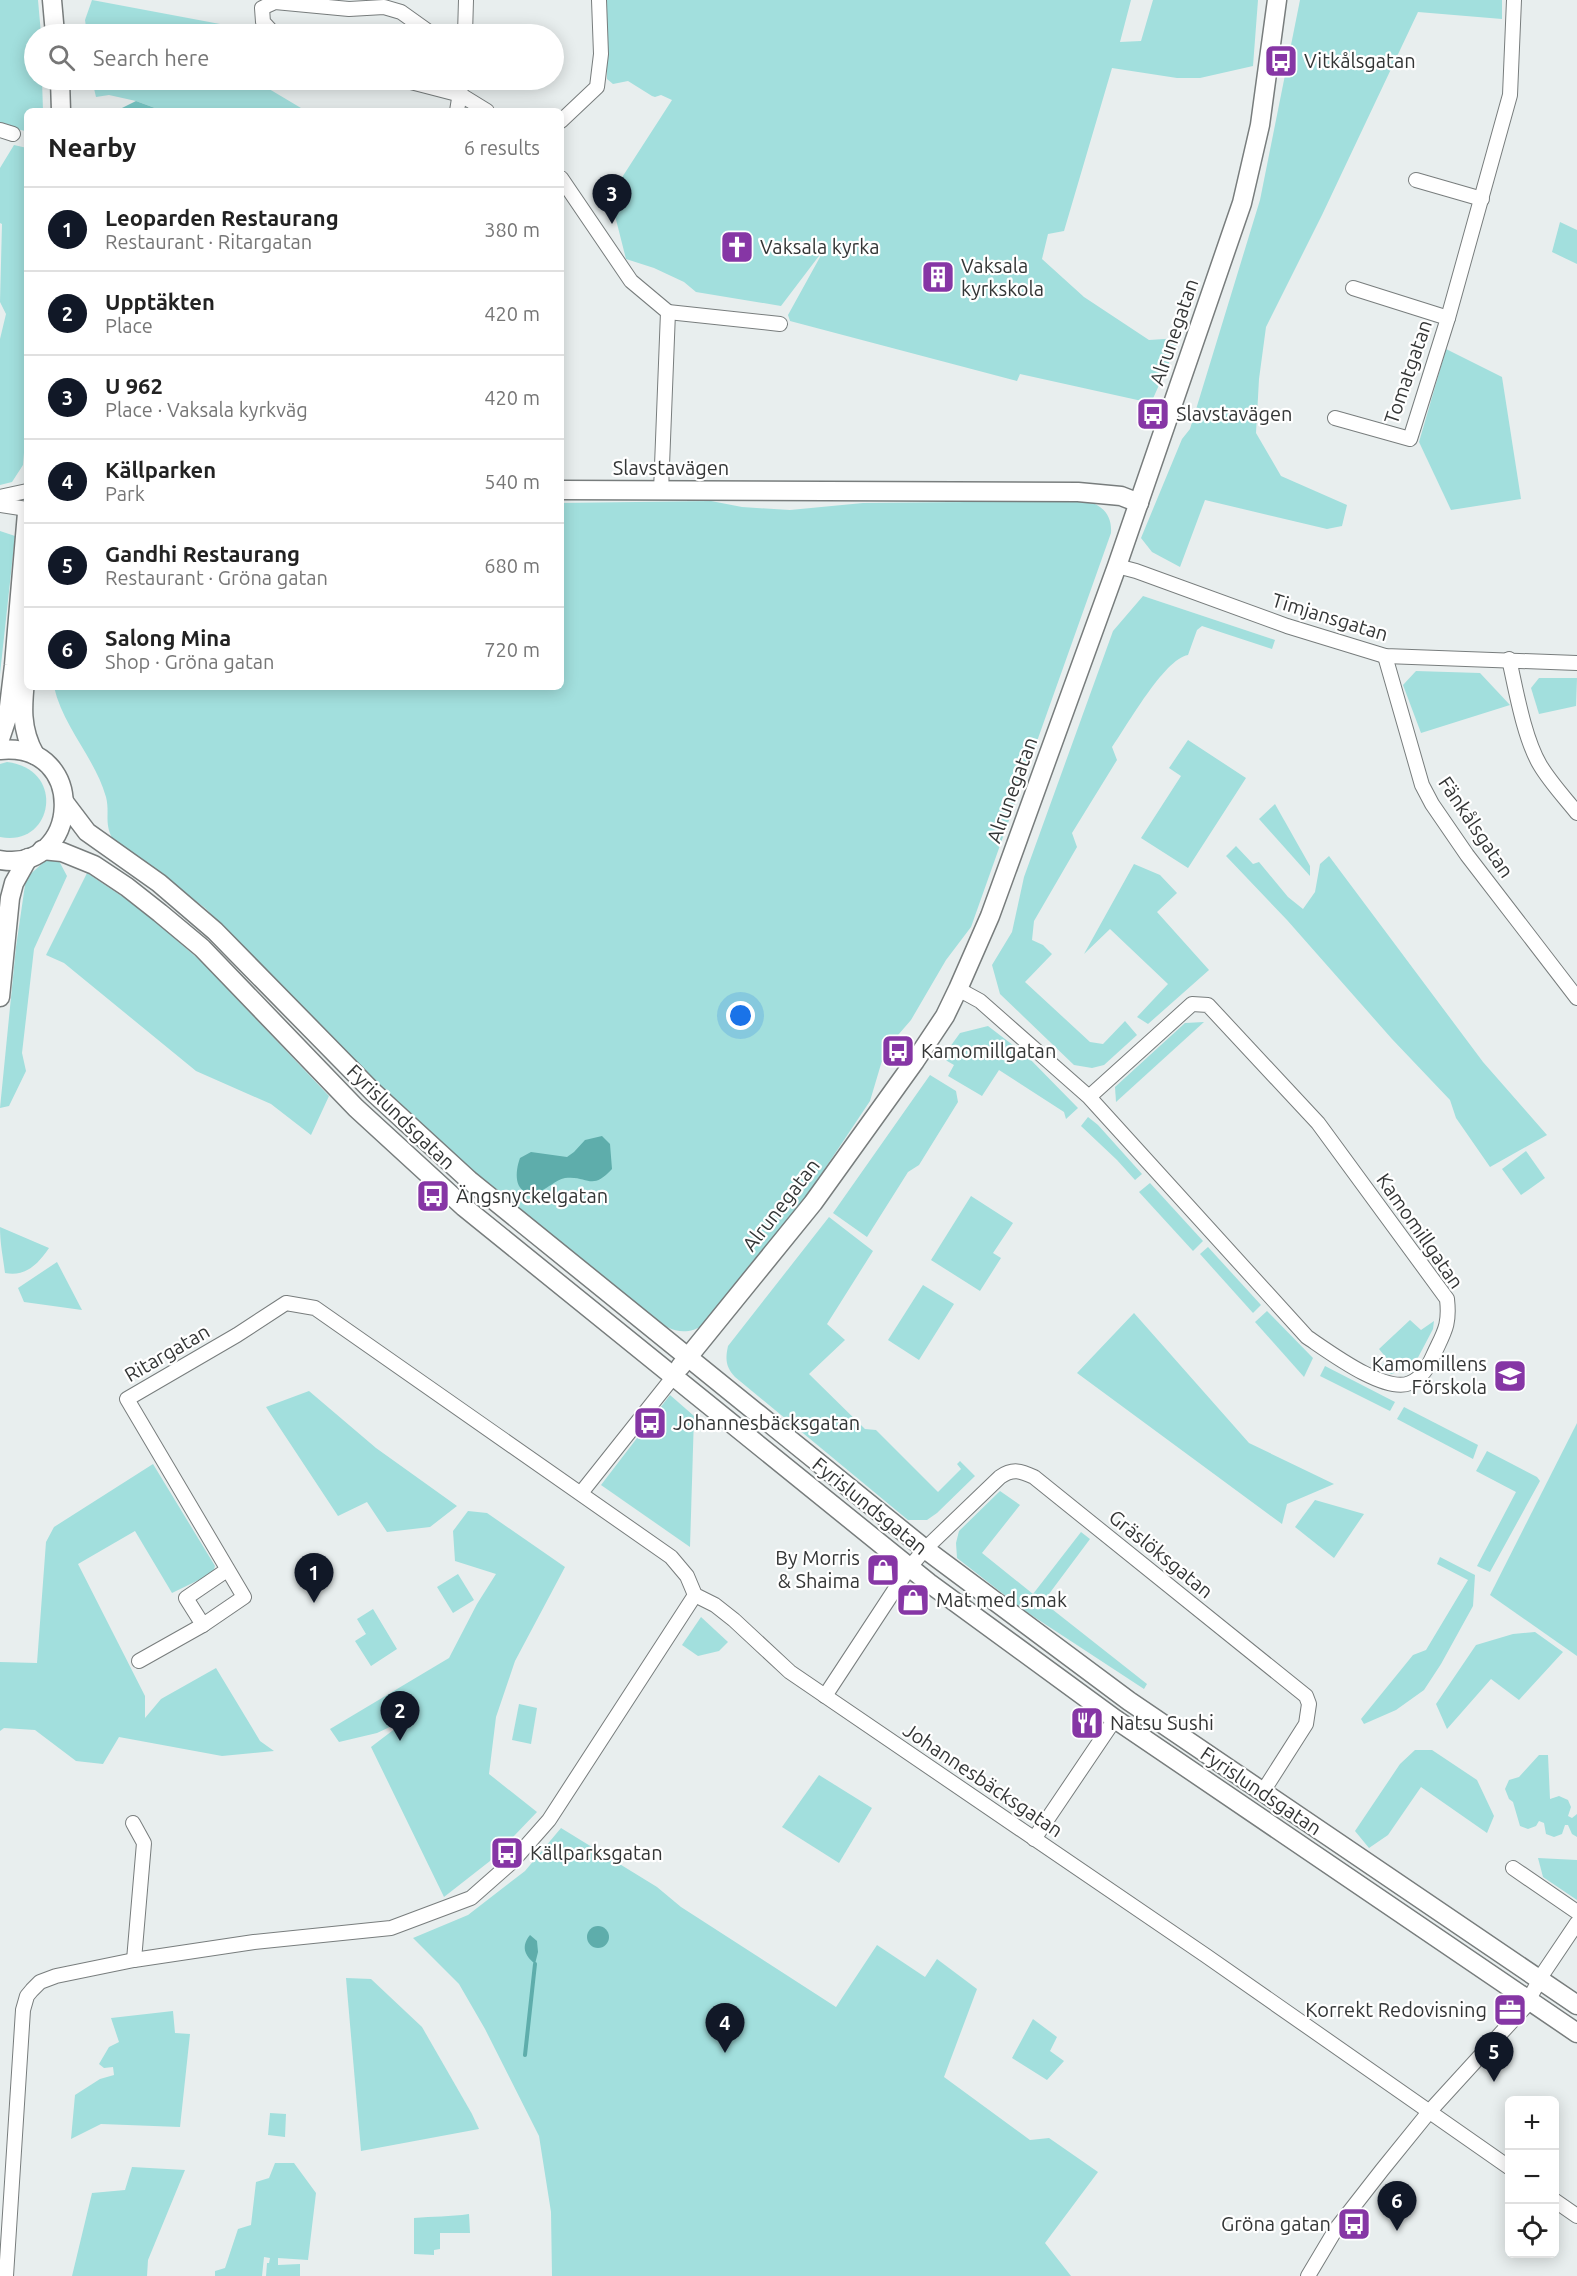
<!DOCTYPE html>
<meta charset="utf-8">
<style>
body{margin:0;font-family:Ubuntu,sans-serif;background:#f6f6f6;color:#222}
.controls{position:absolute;right:18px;bottom:18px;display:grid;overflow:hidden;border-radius:9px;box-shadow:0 3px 15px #0003}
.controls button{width:54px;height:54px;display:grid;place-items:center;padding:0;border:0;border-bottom:2px solid #e0e0e0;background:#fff;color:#222;font:30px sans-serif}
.you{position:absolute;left:741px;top:1016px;width:21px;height:21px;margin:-15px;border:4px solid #fff;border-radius:50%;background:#1a73e8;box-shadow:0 0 0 9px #1a73e833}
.badge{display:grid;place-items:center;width:39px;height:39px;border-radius:50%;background:#111827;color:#fff;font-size:20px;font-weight:700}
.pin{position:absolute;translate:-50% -50px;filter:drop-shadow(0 2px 3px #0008)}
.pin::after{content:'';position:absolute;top:32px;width:21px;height:18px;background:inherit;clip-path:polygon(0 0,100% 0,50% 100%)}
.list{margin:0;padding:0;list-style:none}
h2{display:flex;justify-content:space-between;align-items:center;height:78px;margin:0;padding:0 24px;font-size:26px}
h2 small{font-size:20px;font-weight:400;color:#767676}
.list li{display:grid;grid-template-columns:39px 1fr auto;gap:18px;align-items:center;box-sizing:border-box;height:84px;padding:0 24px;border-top:2px solid #e0e0e0}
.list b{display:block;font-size:22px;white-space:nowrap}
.list p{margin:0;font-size:20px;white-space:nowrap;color:#767676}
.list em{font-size:20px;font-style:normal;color:#767676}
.icon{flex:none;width:33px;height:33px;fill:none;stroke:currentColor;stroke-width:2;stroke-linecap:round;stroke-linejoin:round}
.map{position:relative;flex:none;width:1577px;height:2276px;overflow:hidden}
.search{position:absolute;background:#fff;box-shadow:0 3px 15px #0003;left:24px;top:24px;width:540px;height:66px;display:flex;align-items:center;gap:15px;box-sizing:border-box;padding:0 21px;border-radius:33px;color:#767676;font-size:22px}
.panel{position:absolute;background:#fff;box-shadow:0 3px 15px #0003;left:24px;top:108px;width:540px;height:582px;border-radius:9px}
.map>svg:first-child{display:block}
.green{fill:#a2dfdd}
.forest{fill:#76c5c3}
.water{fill:#5eadab}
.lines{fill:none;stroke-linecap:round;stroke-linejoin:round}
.stream{stroke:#5eadab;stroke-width:4}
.street-casing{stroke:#787d7d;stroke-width:16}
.secondary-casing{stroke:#787d7d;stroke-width:21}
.street{stroke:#fff;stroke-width:14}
.secondary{stroke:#fff;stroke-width:18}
.labels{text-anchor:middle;stroke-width:4.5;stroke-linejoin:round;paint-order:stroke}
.poi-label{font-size:20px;fill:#343636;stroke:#fff;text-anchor:start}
.street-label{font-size:20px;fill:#343636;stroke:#fff}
</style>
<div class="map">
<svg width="1577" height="2276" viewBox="0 0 1577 2276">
<rect width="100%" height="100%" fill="#e8eeee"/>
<!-- green -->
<g class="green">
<polygon points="0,0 38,0 41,34 34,34 34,80 42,80 43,111 27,111 27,130 25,131 0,125"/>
<polygon points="92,0 220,24 248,34 87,34 85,20"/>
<polygon points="607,0 1131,0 1120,42 1141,41 1153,0 1258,0 1253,66 1200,78 1177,78 1112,68 1064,231 1048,234 1042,259 1084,297 1149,340 1180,338 1151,403 1020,374 1017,381 790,321 788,315 825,248 781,306 696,292 684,282 654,268 626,259 610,196 672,100 661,95 655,97 652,96 628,81 613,84 607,79"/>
<polygon points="1300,0 1502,0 1502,19 1418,12 1322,215 1266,327 1259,379 1256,433 1281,476 1347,505 1342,526 1327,529 1205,500 1180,567 1152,552 1141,538 1182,439 1190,429 1260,200"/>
<polygon points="92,80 254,80 306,111 163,111 136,101 109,95 96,97"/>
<polygon points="14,145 27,148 27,416 23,465 12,482 0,485 0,339 6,314 0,302 2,224 0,223 0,168"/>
<polygon points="1560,222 1577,230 1577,264 1552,252"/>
<polygon points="1446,349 1502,377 1521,499 1451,510 1419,442"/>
<path d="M711,501l31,6 48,3 73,-7 224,-2c17,5 25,15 24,32l-140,394 -25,33 -35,60 -19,22 -8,12 -14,47 -64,96 -100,127c-24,14 -35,6 -56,-7l-172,-141 -96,-88 -177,-180 -93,-70c-8,-16 -2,-25 -6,-41 -11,-39 -43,-70 -52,-110h507v-184z"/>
<polygon points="0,531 15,536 0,674"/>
<path d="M1143,596l132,44 -3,9 -70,-23 -5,4 -9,25c-24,4 -61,71 -76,92l5,13 -45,73 5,14 -43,74 -2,19 11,5 9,9 -27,28 65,60 13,2 22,-23 12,14 -33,30 -12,3 -18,-3 -74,-71 -8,-29 20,-33 12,-55 89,-246z"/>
<polygon points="1416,671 1480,673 1510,705 1421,733 1403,685"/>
<polygon points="1539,678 1577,678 1576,706 1539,714 1531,688"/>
<polygon points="1188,740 1246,778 1188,868 1141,838 1181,776 1169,768"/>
<path d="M7,762c60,7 46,86 -7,75v-73z"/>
<polygon points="1275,804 1310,866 1310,876 1259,819"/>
<polygon points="1236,846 1253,864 1259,862 1288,897 1303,909 1315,892 1320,864 1329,856 1483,1062 1547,1135 1490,1167 1456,1118 1450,1100 1392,1039 1287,920 1226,856"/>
<polygon points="45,861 59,861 67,876 34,949 22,1053 26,1071 9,1106 0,1108 16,947 26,878"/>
<polygon points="1134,864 1160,875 1177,893 1157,912 1209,970 1148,1024 1137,1017 1168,984 1110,929 1084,954"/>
<polygon points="87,873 138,907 202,962 329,1096 311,1135 271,1104 196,1071 64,963 46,955"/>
<polygon points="1204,1022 1116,1102 1115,1087 1185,1023"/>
<polygon points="988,1026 1026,1055 1078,1108 1066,1119 1064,1112 999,1070 982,1096 948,1076 954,1065 942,1058 960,1033"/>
<polygon points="930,1075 956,1091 958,1102 919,1165 908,1172 867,1237 833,1213"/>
<polygon points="1088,1117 1098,1125 1142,1174 1135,1180 1117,1160 1081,1126"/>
<polygon points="1526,1151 1545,1178 1521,1195 1502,1169"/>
<polygon points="1150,1183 1203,1241 1193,1251 1139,1192"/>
<polygon points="971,1196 1013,1223 993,1253 1001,1258 980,1291 931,1260"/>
<path d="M829,1217l44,34 -46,73 18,16 -36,34 56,55 11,1 62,62 23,-23 -4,-5 3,-3 15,15 -38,37 -10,7h-19l-173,-143c-9,-10 -10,-17 -7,-31z"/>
<path d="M0,1227l49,21c-11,16 -23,29 -44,25 -2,-16 -5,-29 -5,-46z"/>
<polygon points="1208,1247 1261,1305 1253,1313 1200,1254"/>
<polygon points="57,1262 82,1310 24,1302 18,1288"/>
<polygon points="923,1285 954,1304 919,1360 888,1340"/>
<polygon points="1267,1311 1313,1358 1304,1377 1255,1322"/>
<polygon points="1134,1313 1249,1443 1334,1484 1287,1504 1282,1524 1077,1373"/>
<polygon points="1410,1320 1421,1330 1434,1321 1433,1329 1413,1367 1391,1374 1380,1367 1388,1360 1379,1349"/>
<polygon points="1325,1366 1395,1402 1390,1411 1320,1376"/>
<polygon points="309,1391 376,1448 457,1506 430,1527 387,1532 367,1502 338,1516 266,1407"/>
<polygon points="670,1395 694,1416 690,1547 601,1485"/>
<polygon points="1404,1407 1478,1445 1473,1459 1397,1419"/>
<polygon points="1577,1423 1577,1656 1490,1595"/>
<polygon points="1487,1451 1537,1477 1540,1481 1490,1572 1477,1566 1516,1492 1476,1471"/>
<polygon points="153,1464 215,1566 213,1573 172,1593 135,1531 78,1564 145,1696 145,1718 161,1699 216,1668 260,1741 274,1751 222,1756 119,1737 103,1764 76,1761 35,1730 4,1728 0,1731 0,1662 37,1663 46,1542 54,1527"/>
<polygon points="1000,1491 1020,1505 982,1553 1033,1594 1081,1532 1090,1539 1043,1602 1147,1684 1144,1689 1025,1611 957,1558 956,1543 959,1531"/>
<polygon points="1315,1500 1364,1514 1334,1558 1295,1527"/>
<polygon points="468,1511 487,1513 565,1567 515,1661 496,1717 489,1774 537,1812 490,1861 444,1897 371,1747 409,1718 377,1733 339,1742 330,1729 449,1658 477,1604 496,1574 455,1561 453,1531"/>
<polygon points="1440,1557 1475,1575 1473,1606 1441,1664 1424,1690 1396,1710 1364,1724 1361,1719 1413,1655 1426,1650 1468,1580 1437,1564"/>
<polygon points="458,1574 474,1600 453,1613 437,1587"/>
<polygon points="373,1609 397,1649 371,1666 355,1641 366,1634 357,1619"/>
<polygon points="701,1617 728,1642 719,1651 698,1656 682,1645"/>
<polygon points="1535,1632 1563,1652 1519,1700 1491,1679 1447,1729 1436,1704 1476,1645 1513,1634"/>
<polygon points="519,1704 537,1708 531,1744 512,1740"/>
<polygon points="1415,1750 1432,1750 1477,1780 1494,1816 1487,1833 1421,1787 1388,1835 1369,1848 1355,1831 1400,1764"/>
<polygon points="1539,1755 1548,1755 1550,1799 1559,1796 1568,1800 1571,1807 1568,1816 1572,1818 1577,1814 1577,1837 1572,1834 1568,1825 1565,1825 1562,1834 1554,1837 1546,1834 1544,1823 1539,1821 1536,1826 1528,1829 1520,1826 1513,1802 1509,1799 1505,1789 1509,1780 1519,1777"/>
<polygon points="819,1775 872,1808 839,1863 782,1827"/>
<polygon points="561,1828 657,1887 681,1907 836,2007 877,1945 925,1977 937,1959 977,1989 944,2077 1030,2140 1049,2138 1098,2172 1045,2243 1071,2276 552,2276 551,2212 539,2136 485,2029 459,1984 413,1938 468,1915 525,1871"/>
<polygon points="1538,1858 1577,1860 1577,1900 1543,1877"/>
<polygon points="346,1978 371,1979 422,2027 472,2114 479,2129 361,2151"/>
<polygon points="173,2011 175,2033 190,2034 180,2127 101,2124 71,2139 75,2095 100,2079 114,2075 113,2067 104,2068 99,2064 109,2047 119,2042 111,2018"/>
<polygon points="1033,2019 1057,2037 1050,2051 1064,2061 1047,2080 1012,2058"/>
<polygon points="270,2113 286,2114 285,2137 268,2135"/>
<polygon points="275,2163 294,2163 316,2193 308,2260 278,2258 278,2265 300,2264 300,2276 266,2276 267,2263 269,2263 270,2258 264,2257 262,2276 215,2276 215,2271 225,2268 238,2229 251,2225 256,2182 269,2178"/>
<polygon points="132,2167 185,2170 148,2260 147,2276 72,2276 92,2193 125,2190"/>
<path d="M469,2214l1,19h-30v16l-6,1v5l-20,-1v-36c19,-2 36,-1 55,-4z"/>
</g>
<!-- forest -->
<polygon class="forest" points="136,101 163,111 116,111"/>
<!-- water -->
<g class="water">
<path d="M602,1136l8,8 2,25c-21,23 -24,6 -47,9 -10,2 -16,10 -25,13 -26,8 -26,-17 -20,-33l11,-6 36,5 7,-5 11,-12z"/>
<circle cx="598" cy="1937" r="11"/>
<path d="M530,1935l7,6 1,11 -3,12c-11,-9 -14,-18 -5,-29z"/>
</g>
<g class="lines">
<!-- stream -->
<polyline class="stream" points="525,2055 535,1964"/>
<!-- street casing -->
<g class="street-casing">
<g id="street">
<polyline points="274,34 263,22 262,8 275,2 349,9 384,7 401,12 429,32 444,34"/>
<polyline points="465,34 466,0"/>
<polyline points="403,80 461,95 487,111"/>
<polyline points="457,111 462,80"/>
<polyline points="561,121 597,87 601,54 599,0"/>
<polyline points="0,130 13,134"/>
<polyline points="561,178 631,281 668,312 661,491"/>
<polyline points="1416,180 1482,199"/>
<polyline points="1353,288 1448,318"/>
<polyline points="668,312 780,324"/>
<polyline points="1335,418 1410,439 1448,318 1510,95 1514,0"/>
<polyline points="0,497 27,491"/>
<polyline points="0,505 27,509"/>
<polyline points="1117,566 1136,571 1287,626 1385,656 1577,663"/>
<polyline points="1385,656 1422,785 1432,804 1467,855 1577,998"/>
<path d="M1509,659c7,31 15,79 31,106 10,17 25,33 37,48"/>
<path d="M958,989l22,12 109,96 218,240c21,14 78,57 103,46 12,-5 18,-16 23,-27 11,-24 17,-30 14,-57l-129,-176 -110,-118 -16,-1 -103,93"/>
<polyline points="581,1493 674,1376"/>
<polyline points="227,1570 186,1598 203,1625 244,1597 127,1399 237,1335 286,1303 315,1308 671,1557 687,1576 695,1595 715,1605 734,1620 790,1672 1205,1955 1510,2168"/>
<polyline points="139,1661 203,1625"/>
<path d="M825,1696l84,-128 16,-19 75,-72c13,-9 21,-6 34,0l272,219 3,8 -3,20 -44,69"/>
<polyline points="133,1823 144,1843 134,1960"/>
<polyline points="1034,1839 1115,1719"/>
<polyline points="1513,1868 1577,1912"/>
<polyline points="1554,2200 1577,2216"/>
<polyline points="6,2276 23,2010 27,1996 32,1990 40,1982 56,1976 134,1960 254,1942 391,1928 471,1898 513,1861 549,1820 695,1595"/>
<polyline points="1308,2276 1336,2229 1382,2170 1429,2112 1524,2008 1544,1972 1577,1923"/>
</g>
</g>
<!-- secondary casing -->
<g class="secondary-casing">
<g id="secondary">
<polyline points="52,0 55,34"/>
<polyline points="60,80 61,111"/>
<polyline points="561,490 1078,492 1121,496 1139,503"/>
<path d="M27,661c-3,35 -10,62 8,94"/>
<polyline points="0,739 8,715 14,665 27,513"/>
<path d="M0,750c89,-9 81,124 0,110"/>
<polyline points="65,803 87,832 159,883 215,931 373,1092 469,1180 925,1549 1129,1701 1577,2005"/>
<polyline points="42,850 62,852 94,865 127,887 160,913 202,948 356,1108 464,1207 929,1583 1115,1719 1577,2033"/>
<polyline points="0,997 10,898 14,883 28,858"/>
<polyline points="680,1367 813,1203 915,1061 945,1016 958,989 990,916 1117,566 1242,203 1260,125 1277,0"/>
</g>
</g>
<!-- street -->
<use href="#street" class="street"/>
<!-- secondary -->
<use href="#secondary" class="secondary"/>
</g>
<!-- icons -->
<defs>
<g id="bus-square" transform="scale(1.725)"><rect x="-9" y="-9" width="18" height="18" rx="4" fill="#8636a5" stroke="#fff"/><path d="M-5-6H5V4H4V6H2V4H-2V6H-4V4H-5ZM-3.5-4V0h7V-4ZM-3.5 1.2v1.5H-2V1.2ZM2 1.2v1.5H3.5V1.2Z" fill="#fff"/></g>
<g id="church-square" transform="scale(1.725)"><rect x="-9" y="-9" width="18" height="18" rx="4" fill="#8636a5" stroke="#fff"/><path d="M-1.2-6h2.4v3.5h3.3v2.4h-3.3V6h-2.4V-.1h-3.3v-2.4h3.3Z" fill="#fff"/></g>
<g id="building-square" transform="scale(1.725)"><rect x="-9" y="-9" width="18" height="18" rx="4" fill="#8636a5" stroke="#fff"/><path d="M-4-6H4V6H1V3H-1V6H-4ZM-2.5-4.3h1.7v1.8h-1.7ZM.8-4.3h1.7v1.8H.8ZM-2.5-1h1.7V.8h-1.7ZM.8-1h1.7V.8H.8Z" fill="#fff"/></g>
<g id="school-square" transform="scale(1.725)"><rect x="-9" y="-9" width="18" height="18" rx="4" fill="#8636a5" stroke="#fff"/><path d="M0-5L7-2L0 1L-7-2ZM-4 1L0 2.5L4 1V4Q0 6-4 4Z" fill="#fff"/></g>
<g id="shop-square" transform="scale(1.725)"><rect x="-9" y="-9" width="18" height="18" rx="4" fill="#8636a5" stroke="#fff"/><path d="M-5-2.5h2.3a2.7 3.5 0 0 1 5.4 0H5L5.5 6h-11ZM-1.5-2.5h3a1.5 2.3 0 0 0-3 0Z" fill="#fff"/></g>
<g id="restaurant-square" transform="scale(1.725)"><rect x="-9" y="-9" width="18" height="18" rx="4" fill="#8636a5" stroke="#fff"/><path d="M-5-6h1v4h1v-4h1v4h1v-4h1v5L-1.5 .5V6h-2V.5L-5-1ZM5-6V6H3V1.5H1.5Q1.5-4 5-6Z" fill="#fff"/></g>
<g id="office-square" transform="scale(1.725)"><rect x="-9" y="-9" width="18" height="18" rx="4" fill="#8636a5" stroke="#fff"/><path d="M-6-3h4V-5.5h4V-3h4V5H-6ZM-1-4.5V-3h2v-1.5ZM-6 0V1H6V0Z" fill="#fff"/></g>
</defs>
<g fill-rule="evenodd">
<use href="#bus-square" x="1281" y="61"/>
<use href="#church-square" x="737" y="247"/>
<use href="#building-square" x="938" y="277"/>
<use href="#bus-square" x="1153" y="414"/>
<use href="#bus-square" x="898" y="1051"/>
<use href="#bus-square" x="433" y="1196"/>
<use href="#school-square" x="1510" y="1376"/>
<use href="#bus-square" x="650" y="1423"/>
<use href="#shop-square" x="883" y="1570"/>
<use href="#shop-square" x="913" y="1600"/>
<use href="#restaurant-square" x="1087" y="1723"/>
<use href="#bus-square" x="507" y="1853"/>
<use href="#office-square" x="1510" y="2010"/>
<use href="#bus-square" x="1354" y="2224"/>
</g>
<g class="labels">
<!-- poi labels -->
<g class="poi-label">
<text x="1304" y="68">Vitkålsgatan</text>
<text x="760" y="254">Vaksala kyrka</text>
<text x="961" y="273">Vaksala<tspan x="961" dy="23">kyrkskola</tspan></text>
<text x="1176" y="421">Slavstavägen</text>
<text x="921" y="1058">Kamomillgatan</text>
<text x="456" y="1203">Ängsnyckelgatan</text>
<text x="1487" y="1371" text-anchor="end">Kamomillens<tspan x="1487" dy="23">Förskola</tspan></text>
<text x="673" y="1430">Johannesbäcksgatan</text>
<text x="860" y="1565" text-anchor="end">By Morris<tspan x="860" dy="23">&amp; Shaima</tspan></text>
<text x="936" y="1607">Mat med smak</text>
<text x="1110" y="1730">Natsu Sushi</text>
<text x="530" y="1860">Källparksgatan</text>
<text x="1487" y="2017" text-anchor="end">Korrekt Redovisning</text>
<text x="1331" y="2231" text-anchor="end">Gröna gatan</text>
</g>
<!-- street labels -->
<g class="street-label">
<text transform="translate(1174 332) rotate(-71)" y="7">Alrunegatan</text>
<text transform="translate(1408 372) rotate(-71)" y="7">Tomatgatan</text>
<text x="671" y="475">Slavstavägen</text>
<text transform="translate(1330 617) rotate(17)" y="7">Timjansgatan</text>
<text transform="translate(1012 790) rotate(-70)" y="7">Alrunegatan</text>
<text transform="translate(1476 827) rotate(56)" y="7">Fänkålsgatan</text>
<text transform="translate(401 1117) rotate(44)" y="7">Fyrislundsgatan</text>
<text transform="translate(781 1205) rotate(-52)" y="7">Alrunegatan</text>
<text transform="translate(1420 1231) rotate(55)" y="7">Kamomillgatan</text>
<text transform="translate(167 1353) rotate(-30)" y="7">Ritargatan</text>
<text transform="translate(870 1506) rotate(39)" y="7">Fyrislundsgatan</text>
<text transform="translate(1161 1554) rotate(39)" y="7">Gräslöksgatan</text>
<text transform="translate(983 1780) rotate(34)" y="7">Johannesbäcksgatan</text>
<text transform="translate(1261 1791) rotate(34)" y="7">Fyrislundsgatan</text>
</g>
</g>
</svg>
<div class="controls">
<button>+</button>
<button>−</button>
<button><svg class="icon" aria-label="locate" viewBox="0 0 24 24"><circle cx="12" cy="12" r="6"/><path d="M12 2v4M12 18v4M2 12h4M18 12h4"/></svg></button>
</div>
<div class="you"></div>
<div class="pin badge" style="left:314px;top:1603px">1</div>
<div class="pin badge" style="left:400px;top:1741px">2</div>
<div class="pin badge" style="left:612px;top:224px">3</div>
<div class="pin badge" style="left:725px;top:2053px">4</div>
<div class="pin badge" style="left:1494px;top:2082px">5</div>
<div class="pin badge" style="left:1397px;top:2231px">6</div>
<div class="search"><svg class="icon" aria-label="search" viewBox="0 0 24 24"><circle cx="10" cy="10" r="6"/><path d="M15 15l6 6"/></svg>Search here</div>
<section class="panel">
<h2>Nearby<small>6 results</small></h2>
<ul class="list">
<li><span class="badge">1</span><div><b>Leoparden Restaurang</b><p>Restaurant · Ritargatan</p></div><em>380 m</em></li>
<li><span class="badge">2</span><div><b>Upptäkten</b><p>Place</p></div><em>420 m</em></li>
<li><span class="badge">3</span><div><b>U 962</b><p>Place · Vaksala kyrkväg</p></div><em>420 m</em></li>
<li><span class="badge">4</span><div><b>Källparken</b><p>Park</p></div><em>540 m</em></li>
<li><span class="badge">5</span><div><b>Gandhi Restaurang</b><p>Restaurant · Gröna gatan</p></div><em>680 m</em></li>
<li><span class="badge">6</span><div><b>Salong Mina</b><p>Shop · Gröna gatan</p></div><em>720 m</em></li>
</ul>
</section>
</div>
